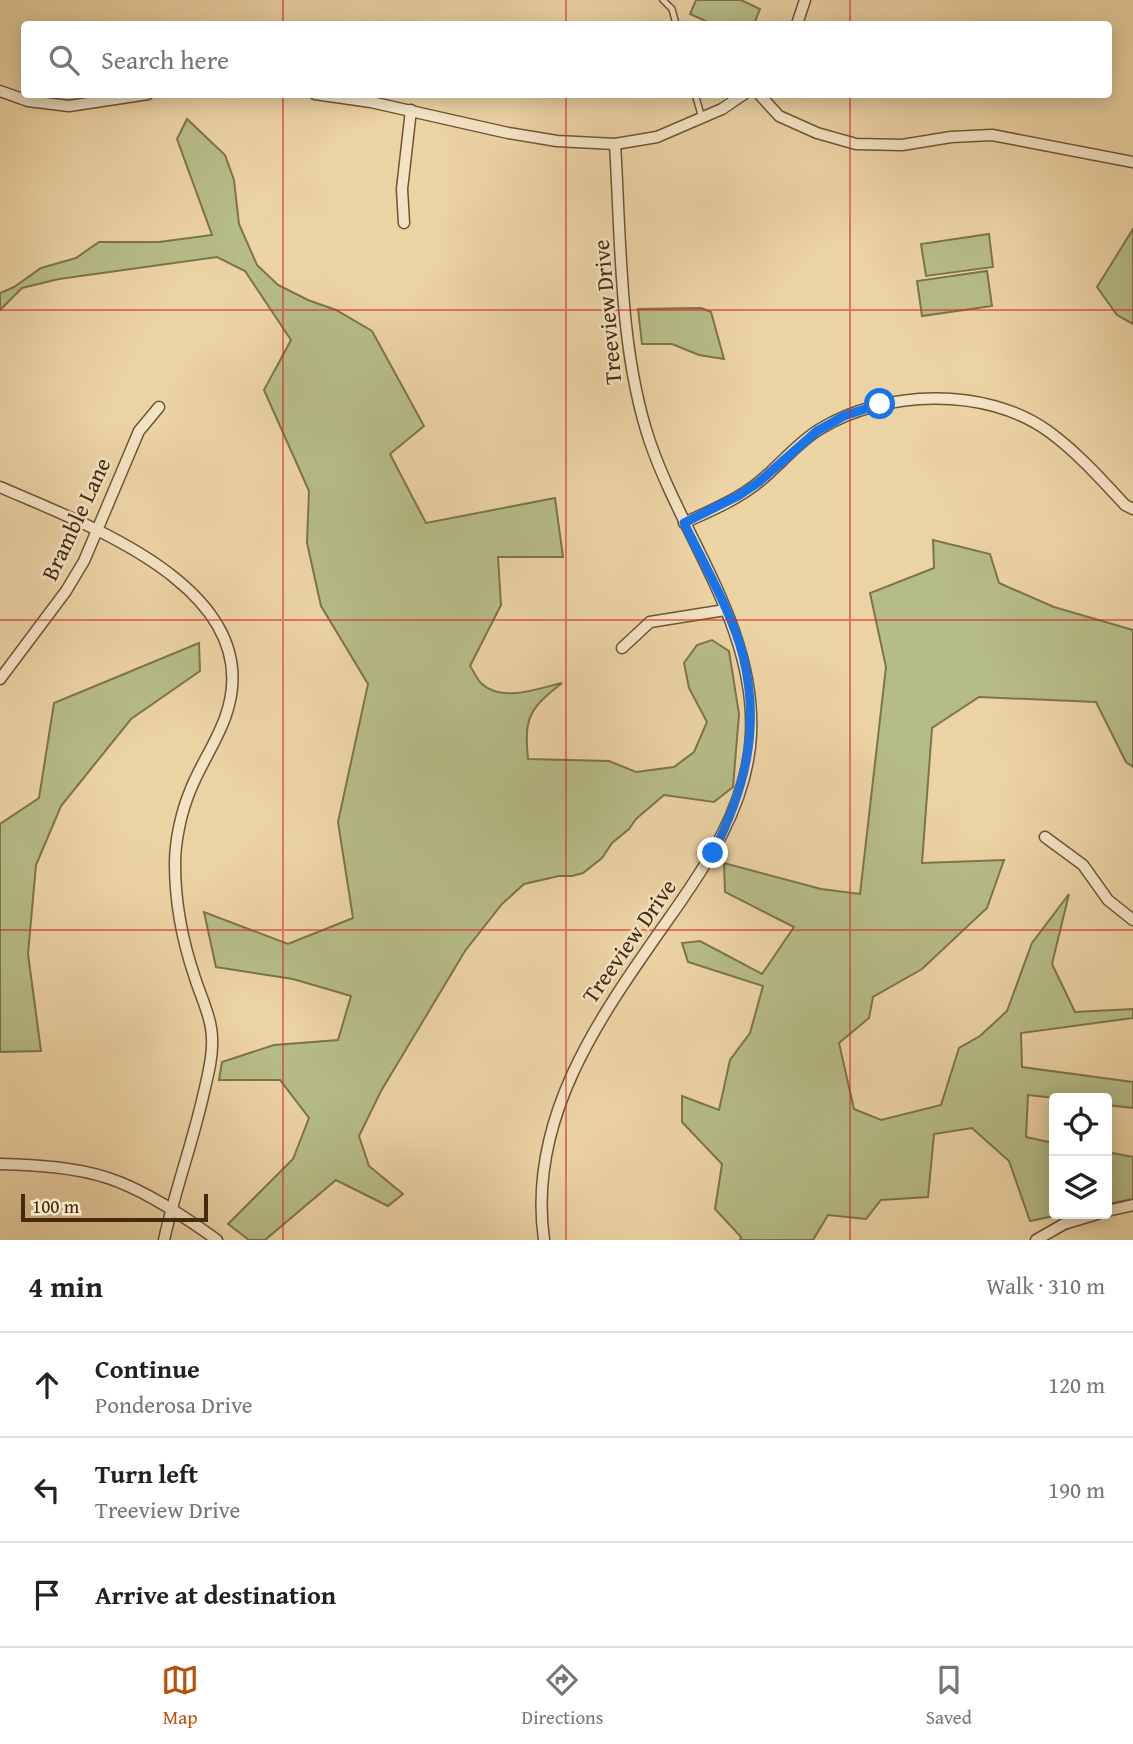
<!DOCTYPE html>
<meta charset="utf-8">
<style>
body{margin:0;font-family:"Gentium Book Plus",serif;background:#f6f6f6;color:#222}
.controls{position:absolute;right:21px;bottom:21px;display:grid;overflow:hidden;border-radius:7px;box-shadow:0 4px 18px #0003}
.controls button{width:63px;height:63px;display:grid;place-items:center;padding:0;border:0;border-bottom:2px solid #e0e0e0;background:#fff;color:#222;font:35px sans-serif}
.scale{position:absolute;left:21px;bottom:18px;width:187px;box-sizing:border-box;padding-left:7px;border:4px solid #442b10;border-top:0;font-size:19px;line-height:24px;white-space:nowrap;color:#442b10;-webkit-text-stroke:5px #f3e2c4;paint-order:stroke}
.stop{position:absolute;width:21px;height:21px;margin:-16px;border:5px solid #1a73e8;border-radius:50%;background:#fff}
.stop.end{background:#1a73e8;border-color:#fff;box-shadow:0 2px 7px #0008}
.list{margin:0;padding:0;list-style:none}
h2{display:flex;justify-content:space-between;align-items:center;height:91px;margin:0;padding:0 28px;font-size:30px}
h2 small{font-size:23px;font-weight:400;color:#767676}
.list li{display:grid;grid-template-columns:46px 1fr auto;gap:21px;align-items:center;box-sizing:border-box;height:105px;padding:0 28px;border-top:2px solid #e0e0e0}
.list b{display:block;font-size:26px;white-space:nowrap}
.list p{margin:0;font-size:23px;white-space:nowrap;color:#767676}
.list em{font-size:23px;font-style:normal;color:#767676}
.icon{flex:none;width:38px;height:38px;fill:none;stroke:currentColor;stroke-width:2;stroke-linecap:round;stroke-linejoin:round}
.map{position:relative;flex:none;width:1133px;height:1240px;overflow:hidden}
.search{position:absolute;background:#fff;box-shadow:0 4px 18px #0003;left:21px;right:21px;top:21px;height:77px;display:flex;align-items:center;gap:18px;box-sizing:border-box;padding:0 24px;border-radius:7px;color:#767676;font-size:26px}
.sheet{height:406px;background:#fff}
nav{display:flex;justify-content:space-around;align-items:center;box-sizing:border-box;height:98px;border-top:2px solid #e0e0e0;background:#fff;font-size:19px;color:#767676}
nav a{display:grid;justify-items:center;gap:4px}
nav .on{color:#b45309}
.map>svg:first-child{display:block}
.green{fill:#b6bc87;stroke:#7d744c;stroke-width:2}
.lines{fill:none;stroke-linecap:round;stroke-linejoin:round}
.service-casing{stroke:#6e5535;stroke-width:8}
.minor-casing{stroke:#6e5535;stroke-width:13}
.service{stroke:#f3e2c4;stroke-width:5}
.minor{stroke:#f3e2c4;stroke-width:10}
.route{stroke:#1a73e8;stroke-width:9}
.grid{fill:none;stroke:#d62828;stroke-width:2;stroke-opacity:0.55}
.labels{text-anchor:middle;stroke-width:5;stroke-linejoin:round;paint-order:stroke}
.street-label{font-size:23px;fill:#442b10;stroke:#f3e2c4}
</style>
<div class="map">
<svg width="1133" height="1240" viewBox="0 0 1133 1240">
<rect width="100%" height="100%" fill="#ecd3a4"/>
<filter id="stains"><feTurbulence type="fractalNoise" baseFrequency=".00286" numOctaves="4"/><feColorMatrix values="0 0 0 0 .2 0 0 0 0 .09 0 0 0 0 .02 0 0 0 .5 -.17"/></filter>
<radialGradient id="worn" r=".72"><stop offset=".6" stop-color="#630" stop-opacity="0"/><stop offset="1" stop-color="#630" stop-opacity=".3"/></radialGradient>
<!-- green -->
<g class="green">
<polygon points="696,0 741,0 760,9 754,24 712,24 690,14"/>
<path d="M187,119l38,36 9,25 5,44 18,41 21,20 30,15 28,10 36,21 52,95 -34,28 36,69 129,-25 8,59h-65l3,48 -31,61c4,5 7,14 12,18 21,19 57,4 80,-1 -33,26 -38,34 -34,76l81,2 27,11 38,-5 20,-15 13,-30 -18,-34 -5,-25 13,-18 15,-5 17,11 10,63 -6,73 -19,15 -50,-7 -28,24 -7,10 -17,14 -10,15 -19,15 -11,3h-13l-35,8 -22,20 -37,47 -84,140 -22,45 10,30 34,28 -15,12 -52,-26 -71,60h-16l-21,-16 65,-65 16,-41 -29,-38h-61l3,-18 52,-17 64,-5 13,-44 -58,-17 -77,-12 -12,-55 84,32 65,-26 -15,-96 30,-138 -47,-78 -14,-63 2,-52 -45,-101 27,-50 -46,-69 -28,-14 -158,22 -37,9 -22,22v-17l14,-6 27,-19 35,-10 23,-16h60l53,-7 -35,-96z"/>
<polygon points="1133,229 1133,324 1117,315 1097,287"/>
<polygon points="989,234 993,267 926,276 921,244"/>
<polygon points="987,271 992,306 922,316 917,281"/>
<polygon points="701,308 711,312 724,359 699,355 672,344 642,344 638,309"/>
<polygon points="933,540 990,554 999,583 1054,607 1133,630 1133,767 1126,762 1096,702 979,697 932,728 922,863 1004,860 987,908 922,969 873,997 869,1018 839,1043 854,1109 881,1120 941,1105 959,1048 980,1036 1007,1011 1032,943 1069,894 1052,964 1075,1012 1133,1009 1133,1018 1021,1033 1022,1067 1133,1082 1133,1108 1107,1105 1107,1098 1055,1098 1028,1095 1026,1137 1054,1143 1054,1214 1063,1214 1030,1221 1009,1161 972,1128 934,1134 928,1197 881,1200 866,1219 828,1215 813,1240 740,1240 741,1237 715,1209 722,1164 682,1122 682,1096 719,1110 730,1060 750,1033 763,986 688,962 682,943 700,941 762,974 794,927 725,892 724,863 821,889 860,894 886,667 870,593 934,568"/>
<polygon points="199,643 200,671 131,719 61,806 36,865 28,954 41,1051 0,1052 0,824 39,798 54,703"/>
<polygon points="1107,1152 1133,1157 1133,1199 1107,1204"/>
</g>
<g class="lines">
<!-- service casing -->
<g class="service-casing">
<g id="service">
<polyline points="663,0 672,9 676,24"/>
<polyline points="695,94 702,118"/>
</g>
</g>
<!-- minor casing -->
<g class="minor-casing">
<g id="minor">
<polyline points="797,24 805,0"/>
<polyline points="0,91 28,101 69,106 148,94"/>
<polyline points="315,94 371,102 508,133 557,141 615,144 657,137 722,109 744,94"/>
<polyline points="759,94 779,116 817,133 856,144 902,145 951,137 992,135 1133,162"/>
<polyline points="404,223 402,189 411,110"/>
<path d="M0,487c87,38 269,102 226,228 -9,27 -26,50 -36,76 -9,22 -15,50 -15,73 0,40 7,76 20,114 6,19 17,41 17,61 1,17 -4,36 -8,53 -11,50 -29,98 -40,148"/>
<path d="M684,523c26,-12 53,-23 75,-41 21,-17 38,-39 61,-53 64,-39 165,-43 228,2 29,21 53,48 77,74l8,4"/>
<polyline points="622,648 650,622 725,610"/>
<polyline points="0,679 66,591 84,561 139,431 159,407"/>
<polyline points="1045,837 1083,865 1108,900 1133,920"/>
<path d="M0,1164c36,1 74,3 108,14 37,12 77,39 109,62"/>
<polyline points="1107,1211 1133,1205"/>
<path d="M544,1240c-17,-121 55,-222 121,-316 40,-56 83,-119 86,-190 5,-107 -68,-196 -101,-292 -31,-91 -29,-202 -35,-298"/>
<polyline points="1036,1240 1064,1224 1097,1214"/>
</g>
</g>
<!-- service -->
<use href="#service" class="service"/>
<!-- minor -->
<use href="#minor" class="minor"/>
</g>
<g class="lines">
<!-- route -->
<path class="route" d="M713,853c32,-64 48,-125 30,-197 -10,-41 -40,-94 -59,-133l54,-27 21,-14 58,-51 27,-15 36,-12"/>
</g>
<!-- grid -->
<path class="grid" d="M283,0v24M566,0v24M850,0v24M283,94v1146M566,94v1146M850,94v1146M0,310h1133M0,620h1133M0,930h1133"/>
<g class="labels">
<!-- street labels -->
<g class="street-label">
<text transform="translate(607 312) rotate(-95)" y="8">Treeview Drive</text>
<text transform="translate(76 519) rotate(-65)" y="8">Bramble Lane</text>
<text transform="translate(629 941) rotate(-55)" y="8">Treeview Drive</text>
</g>
</g>
<rect width="100%" height="100%" filter="url(#stains)"/>
<rect width="100%" height="100%" fill="url(#worn)"/>
</svg>
<div class="controls">
<button><svg class="icon" aria-label="locate" viewBox="0 0 24 24"><circle cx="12" cy="12" r="6"/><path d="M12 2v4M12 18v4M2 12h4M18 12h4"/></svg></button>
<button><svg class="icon" aria-label="layers" viewBox="0 0 24 24"><path d="M12 4l9 5-9 5-9-5zM3 14l9 5 9-5"/></svg></button>
</div>
<div class="scale">100 m</div>
<div class="stop" style="left:880px;top:404px"></div>
<div class="stop end" style="left:713px;top:853px"></div>
<div class="search"><svg class="icon" aria-label="search" viewBox="0 0 24 24"><circle cx="10" cy="10" r="6"/><path d="M15 15l6 6"/></svg>Search here</div>
</div>
<section class="sheet">
<h2>4 min<small>Walk · 310 m</small></h2>
<ul class="list">
<li><svg class="icon" aria-label="ahead" viewBox="0 0 24 24"><path d="M12 20V5M6 11l6-6 6 6"/></svg><div><b>Continue</b><p>Ponderosa Drive</p></div><em>120 m</em></li>
<li><svg class="icon" aria-label="left" viewBox="0 0 24 24"><path d="M17 20v-9H6M10 6l-5 5 5 5"/></svg><div><b>Turn left</b><p>Treeview Drive</p></div><em>190 m</em></li>
<li><svg class="icon" aria-label="arrive" viewBox="0 0 24 24"><path d="M6 21V4h12l-3 4 3 4H6"/></svg><div><b>Arrive at destination</b></div></li>
</ul>
</section>
<nav>
<a class="on"><svg class="icon" aria-label="map" viewBox="0 0 24 24"><path d="M3 6l6-2 6 2 6-2v14l-6 2-6-2-6 2zM9 4v14M15 6v14"/></svg>Map</a>
<a><svg class="icon" aria-label="directions" viewBox="0 0 24 24"><path d="M12 3l9 9-9 9-9-9zM9 14v-3h6M13 9l2 2-2 2"/></svg>Directions</a>
<a><svg class="icon" aria-label="saved" viewBox="0 0 24 24"><path d="M7 4h10v16l-5-4-5 4z"/></svg>Saved</a>
</nav>
